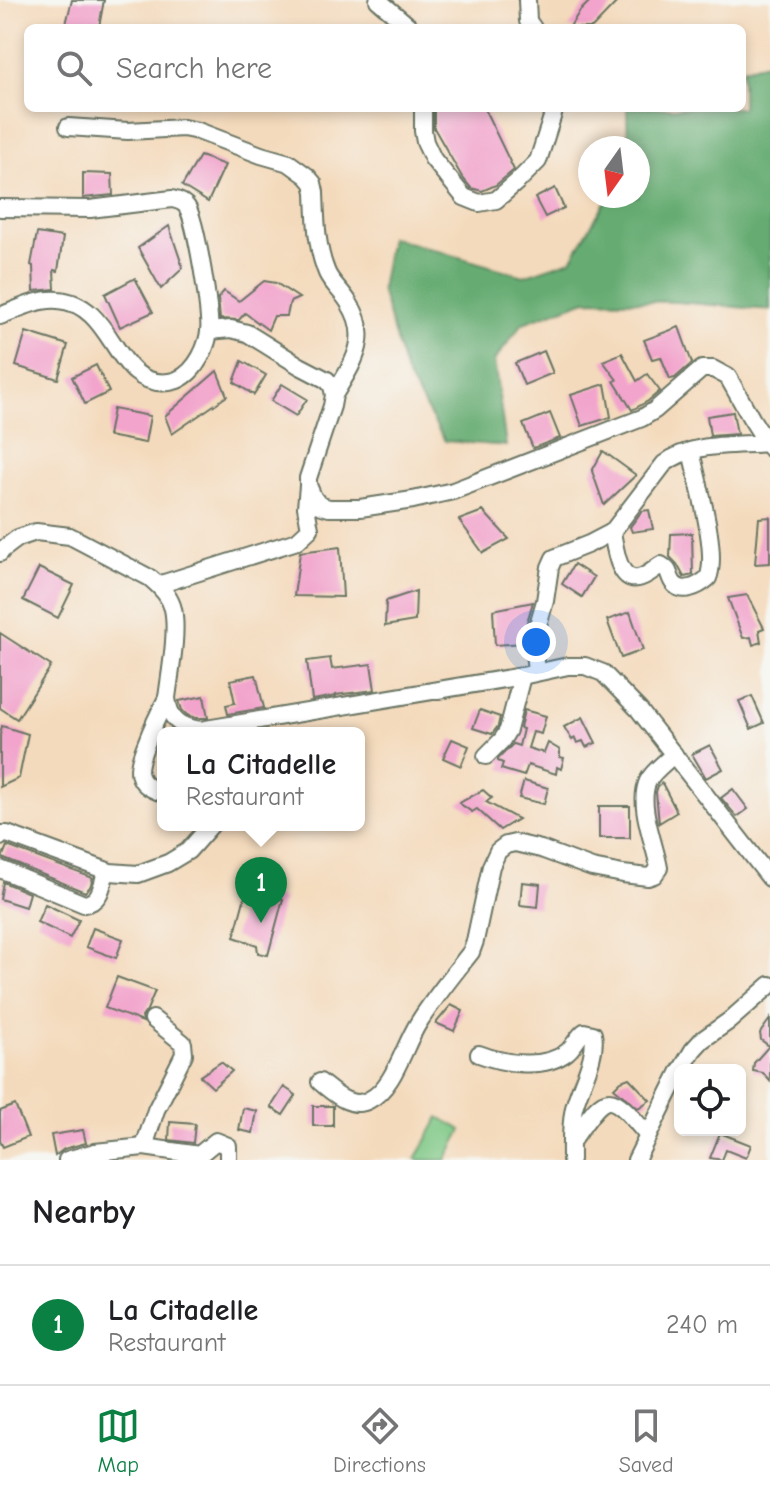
<!DOCTYPE html>
<style>
body{margin:0;font-family:"Comic Neue",sans-serif;background:#f2f2f2;color:#202124}
.controls{position:absolute;right:24px;bottom:24px;display:grid;overflow:hidden;border-radius:12px;box-shadow:0 4px 12px #0003}
.controls button{width:72px;height:72px;display:grid;place-items:center;padding:0;border:0;border-bottom:2px solid #e0e0e0;background:#fff;color:#202124;font:40px sans-serif}
.compass{position:absolute;left:578px;top:136px;width:72px;height:72px;border-radius:50%;background:#fff;box-shadow:0 4px 12px #0003;rotate:194deg}
.you{position:absolute;left:536px;top:642px;width:28px;height:28px;margin:-20px;border:6px solid #fff;border-radius:50%;background:#1a73e8;box-shadow:0 0 0 12px #1a73e833}
.badge{display:grid;place-items:center;width:52px;height:52px;border-radius:50%;background:#0b8043;color:#fff;font-size:26px;font-weight:700}
.pin{position:absolute;translate:-50% -66px;filter:drop-shadow(0 2px 4px #0008)}
.pin::after{content:'';position:absolute;top:42px;width:28px;height:24px;background:inherit;clip-path:polygon(0 0,100% 0,50% 100%)}
.popup{position:absolute;left:157px;top:727px;width:208px;height:104px;box-sizing:border-box;display:grid;place-content:center;border-radius:12px;background:#fff;filter:drop-shadow(0 2px 6px #0005);font-size:26px;white-space:nowrap;color:#757577}
.popup b{font-size:30px;color:#202124}
.popup::after{content:'';position:absolute;left:50%;top:100%;margin-left:-16px;border:16px solid transparent;border-top-color:#fff}
.list{margin:0;padding:0;list-style:none}
h2{display:flex;justify-content:space-between;align-items:center;height:104px;margin:0;padding:0 32px;font-size:34px}
h2 small{font-size:26px;font-weight:400;color:#757577}
.list li{display:grid;grid-template-columns:52px 1fr auto;gap:24px;align-items:center;box-sizing:border-box;height:120px;padding:0 32px;border-top:2px solid #e0e0e0}
.list b{display:block;font-size:30px;white-space:nowrap}
.list p{margin:0;font-size:26px;white-space:nowrap;color:#757577}
.list em{font-size:26px;font-style:normal;color:#757577}
.icon{flex:none;width:44px;height:44px;fill:none;stroke:currentColor;stroke-width:2;stroke-linecap:round;stroke-linejoin:round}
.map{position:relative;flex:none;width:770px;height:1160px;overflow:hidden}
.search{position:absolute;background:#fff;box-shadow:0 4px 12px #0003;left:24px;right:24px;top:24px;height:88px;display:flex;align-items:center;gap:20px;box-sizing:border-box;padding:0 28px;border-radius:12px;color:#757577;font-size:30px}
.sheet{height:224px;background:#fff}
nav{display:flex;justify-content:space-around;align-items:center;box-sizing:border-box;height:112px;border-top:2px solid #e0e0e0;background:#fff;font-size:22px;color:#757577}
nav a{display:grid;justify-items:center;gap:4px}
nav .on{color:#0b8043}
.map>svg:first-child{display:block}
.green{fill:#7ec784;stroke:#4e825c;stroke-width:2}
.forest{fill:#66ac72;stroke:#427453;stroke-width:2}
.building{fill:#f2a4cc}
.lines{fill:none;stroke-linecap:round;stroke-linejoin:round}
.minor-casing{stroke:#6a7464;stroke-width:20}
.minor{stroke:#fff;stroke-width:16}
</style>
<div class="map">
<svg width="770" height="1160" viewBox="0 0 770 1160">
<rect width="100%" height="100%" fill="#f6f6f2"/>
<filter id="ink" filterUnits="userSpaceOnUse"><feTurbulence type="fractalNoise" baseFrequency=".0125" numOctaves="2"/><feDisplacementMap in="SourceGraphic" scale="16" xChannelSelector="R" yChannelSelector="G"/><feConvolveMatrix kernelMatrix="1 2 1 2 8 2 1 2 1" color-interpolation-filters="sRGB"/></filter>
<filter id="wash" filterUnits="userSpaceOnUse"><feTurbulence type="fractalNoise" baseFrequency=".006" numOctaves="4" result="noise"/><feDisplacementMap in="SourceGraphic" scale="32" xChannelSelector="R" yChannelSelector="G"/><feGaussianBlur stdDeviation="1.8" result="paint"/><feColorMatrix in="noise" values="0 0 0 0 0 0 0 0 0 0 0 0 0 0 0 0 0 1.4 0 .05"/><feComposite in="paint" operator="in"/></filter>
<g filter="url(#wash)">
<rect width="100%" height="100%" fill="#f4dabc"/>
<!-- green -->
<polygon class="green" points="439,1117 462,1130 446,1160 419,1160 416,1159"/>
<!-- forest -->
<polygon class="forest" points="770,62 770,310 677,302 586,300 523,323 494,361 506,446 445,441 406,374 381,290 390,237 524,276 571,260 605,202 618,196 638,196 638,148 628,148 627,108 742,108 742,69"/>
<g id="blocks">
<!-- building -->
<g class="building">
<polygon points="72,0 104,0 99,27 65,28"/>
<polygon points="591,0 619,0 592,28 569,28 580,11"/>
<polygon points="434,108 484,108 514,170 496,185 482,191 471,188 462,177 434,128"/>
<polygon points="200,156 225,165 208,202 182,186"/>
<polygon points="83,173 112,174 113,195 83,198"/>
<polygon points="555,188 564,208 545,217 535,198"/>
<polygon points="169,226 183,268 161,289 138,248"/>
<polygon points="37,233 63,237 58,271 54,270 55,289 34,291 33,266 31,265"/>
<polygon points="135,278 153,312 120,327 105,294"/>
<polygon points="264,281 276,283 299,298 290,302 287,316 274,316 268,330 245,313 239,320 220,319 218,298 224,291 239,301"/>
<polygon points="679,327 692,363 675,378 670,379 661,357 652,359 644,340"/>
<polygon points="26,332 68,345 58,379 16,366"/>
<polygon points="544,351 553,373 524,385 515,363"/>
<polygon points="622,353 637,381 647,374 660,391 648,401 632,410 614,381 617,380 603,361"/>
<polygon points="242,361 266,375 254,395 234,382"/>
<polygon points="96,365 109,392 85,404 72,377"/>
<polygon points="217,371 227,396 172,434 165,416"/>
<polygon points="282,384 307,399 296,416 271,401"/>
<polygon points="605,384 611,417 582,426 571,395"/>
<polygon points="113,409 150,416 145,443 108,436"/>
<polygon points="733,412 737,434 710,436 707,416"/>
<polygon points="550,413 560,438 533,448 523,424"/>
<polygon points="603,451 636,475 604,505 592,471"/>
<polygon points="649,510 653,529 632,532 630,527 642,511"/>
<polygon points="483,511 509,539 483,553 459,520"/>
<polygon points="770,517 770,563 755,564 759,518"/>
<polygon points="692,533 693,575 684,577 677,564 670,557 671,534"/>
<polygon points="340,547 343,597 294,596 300,552"/>
<polygon points="574,564 594,577 582,597 562,584"/>
<polygon points="39,568 74,585 58,618 23,600"/>
<polygon points="416,591 415,621 385,626 386,601"/>
<polygon points="747,595 764,628 759,630 761,642 753,645 751,637 743,638 728,598"/>
<polygon points="533,602 524,632 524,643 495,645 493,610"/>
<polygon points="630,612 643,650 621,658 607,620"/>
<polygon points="0,633 51,666 17,719 0,708"/>
<polygon points="330,658 332,669 371,664 375,690 336,695 336,696 312,700 307,661"/>
<polygon points="256,675 264,708 228,714 226,705 235,703 230,680"/>
<polygon points="204,696 208,718 196,718 187,715 182,710 179,701"/>
<polygon points="752,696 764,723 751,729 739,701"/>
<polygon points="480,710 500,717 498,726 492,734 473,728"/>
<polygon points="524,710 546,716 541,734 533,732 528,748 544,753 548,743 560,750 560,757 564,758 561,769 557,767 556,774 528,765 524,776 501,769 503,763 498,761 498,759 513,744 519,746 523,729 520,728"/>
<polygon points="583,717 596,743 586,747 583,741 577,743 575,738 572,740 564,727"/>
<polygon points="2,726 28,734 19,778 0,787 0,735"/>
<polygon points="452,739 469,746 461,766 443,758"/>
<polygon points="710,745 723,769 706,778 692,754"/>
<polygon points="524,781 548,788 544,804 519,798"/>
<polygon points="662,783 677,812 659,823 656,792 658,786"/>
<polygon points="733,789 748,809 737,817 721,798"/>
<polygon points="483,790 492,798 486,802 518,819 500,830 477,809 472,812 459,803"/>
<rect x="599" y="806" width="31" height="32"/>
<polygon points="7,846 93,878 90,887 85,892 2,858"/>
<polygon points="3,882 29,893 25,907 0,899"/>
<polygon points="522,882 540,884 538,907 520,905"/>
<polygon points="247,889 283,899 268,955 258,953 257,945 234,937"/>
<polygon points="45,904 79,920 70,938 37,922"/>
<polygon points="93,928 123,939 116,958 86,947"/>
<polygon points="117,977 155,991 147,1010 142,1017 143,1022 105,1008"/>
<polygon points="451,1005 463,1011 454,1031 436,1023"/>
<polygon points="770,1019 770,1081 763,1073 753,1071 754,1063 769,1046 761,1040 760,1033"/>
<polygon points="221,1062 232,1071 213,1088 200,1076"/>
<polygon points="629,1078 650,1100 638,1108 614,1088 621,1081"/>
<polygon points="284,1087 296,1095 283,1115 271,1107"/>
<polygon points="15,1105 28,1137 3,1147 0,1141 0,1111"/>
<rect x="313" y="1106" width="20" height="20"/>
<polygon points="243,1108 257,1111 253,1133 239,1130"/>
<polygon points="170,1122 195,1124 193,1143 169,1140"/>
<polygon points="83,1130 86,1143 64,1149 55,1156 51,1135"/>
<polygon points="720,1133 751,1145 746,1158 726,1150 722,1160 710,1158"/>
</g>
</g>
</g>
<g filter="url(#ink)">
<use href="#blocks" fill-opacity="0" stroke="#6a7464" stroke-width="2"/>
<g class="lines">
<!-- minor casing -->
<g class="minor-casing">
<g id="minor">
<polyline points="378,0 411,28"/>
<polyline points="527,0 528,21 533,28"/>
<polyline points="423,108 423,131 425,142 433,159 464,197 479,203 496,200 518,181 538,161 555,108"/>
<path d="M68,127l60,4 55,-3 15,3 63,24 28,8 18,13 6,7 2,9c1,27 1,55 12,81 5,11 16,19 22,30 23,35 4,60 -15,92"/>
<path d="M0,208l90,1 82,-10c5,1 12,3 15,8 9,13 25,111 22,126 -4,20 -17,46 -40,49 -56,7 -53,-78 -111,-82 -19,-2 -40,9 -58,16"/>
<polyline points="209,331 231,329 247,333 300,366 327,380 332,386 334,395 332,406 308,478 308,485 313,497 319,505 329,508 360,508 413,500 453,491 642,418 655,410 702,369 713,369 728,377 751,418 770,448"/>
<path d="M612,532c3,14 6,50 26,46 8,-1 16,-9 23,-13 9,5 7,8 11,16 8,15 27,5 36,-3 11,-25 -11,-98 -17,-127"/>
<path d="M0,553l2,-3 16,-12 18,-6 34,4 80,42c10,8 20,18 23,31 5,23 -3,65 -6,89 2,21 13,29 33,32l322,-54 46,-10h17l18,7 36,37 131,168"/>
<polyline points="158,585 297,541 310,529 306,507 308,486"/>
<path d="M536,672l-2,-20 1,-17 10,-34 5,-34 4,-9 35,-14 23,-12 52,-68c27,-22 71,-18 104,-21"/>
<polyline points="486,756 502,740 508,730 522,676"/>
<path d="M163,793c-30,-9 -27,-24 -17,-49 6,-16 13,-31 21,-46"/>
<polyline points="0,837 1,834 7,834 110,872 138,874 168,863 188,851 211,825"/>
<path d="M0,869l84,35c17,-2 18,-19 22,-33"/>
<path d="M479,1054c26,10 65,16 88,-2 7,-6 10,-14 17,-20l9,2c5,21 -14,53 -19,74 -4,17 -3,35 -3,52"/>
<polyline points="681,1070 693,1050 702,1040 729,1021 770,985"/>
<path d="M320,1082c14,11 31,28 49,18 25,-12 35,-55 50,-78 15,-24 34,-47 52,-70l4,-11 16,-75 7,-15 8,-6 9,-2 26,6 51,19 31,6 25,3 6,-2 5,-7c-4,-24 -22,-64 -11,-87 5,-10 18,-19 26,-27"/>
<path d="M571,1142c36,-50 35,-57 77,-6"/>
<polyline points="144,1147 156,1110 184,1054 183,1043 153,1019"/>
<polyline points="67,1160 95,1152 144,1147 199,1155 216,1141 228,1146 228,1160"/>
<polyline points="636,1160 680,1071"/>
</g>
</g>
<!-- minor -->
<use href="#minor" class="minor"/>
</g>
</g>
</svg>
<div class="controls">
<button><svg class="icon" aria-label="locate" viewBox="0 0 24 24"><circle cx="12" cy="12" r="6"/><path d="M12 2v4M12 18v4M2 12h4M18 12h4"/></svg></button>
</div>
<svg class="compass" viewBox="-18 -18 36 36"><path d="M0-13l5 13h-10z" fill="#e53935"/><path d="M0 13l5-13h-10z" fill="#757577"/></svg>
<div class="you"></div>
<div class="pin badge" style="left:261px;top:923px">1</div>
<div class="popup"><b>La Citadelle</b>Restaurant</div>
<div class="search"><svg class="icon" aria-label="search" viewBox="0 0 24 24"><circle cx="10" cy="10" r="6"/><path d="M15 15l6 6"/></svg>Search here</div>
</div>
<section class="sheet">
<h2>Nearby<small></small></h2>
<ul class="list">
<li><span class="badge">1</span><div><b>La Citadelle</b><p>Restaurant</p></div><em>240 m</em></li>
</ul>
</section>
<nav>
<a class="on"><svg class="icon" aria-label="map" viewBox="0 0 24 24"><path d="M3 6l6-2 6 2 6-2v14l-6 2-6-2-6 2zM9 4v14M15 6v14"/></svg>Map</a>
<a><svg class="icon" aria-label="directions" viewBox="0 0 24 24"><path d="M12 3l9 9-9 9-9-9zM9 14v-3h6M13 9l2 2-2 2"/></svg>Directions</a>
<a><svg class="icon" aria-label="saved" viewBox="0 0 24 24"><path d="M7 4h10v16l-5-4-5 4z"/></svg>Saved</a>
</nav>
